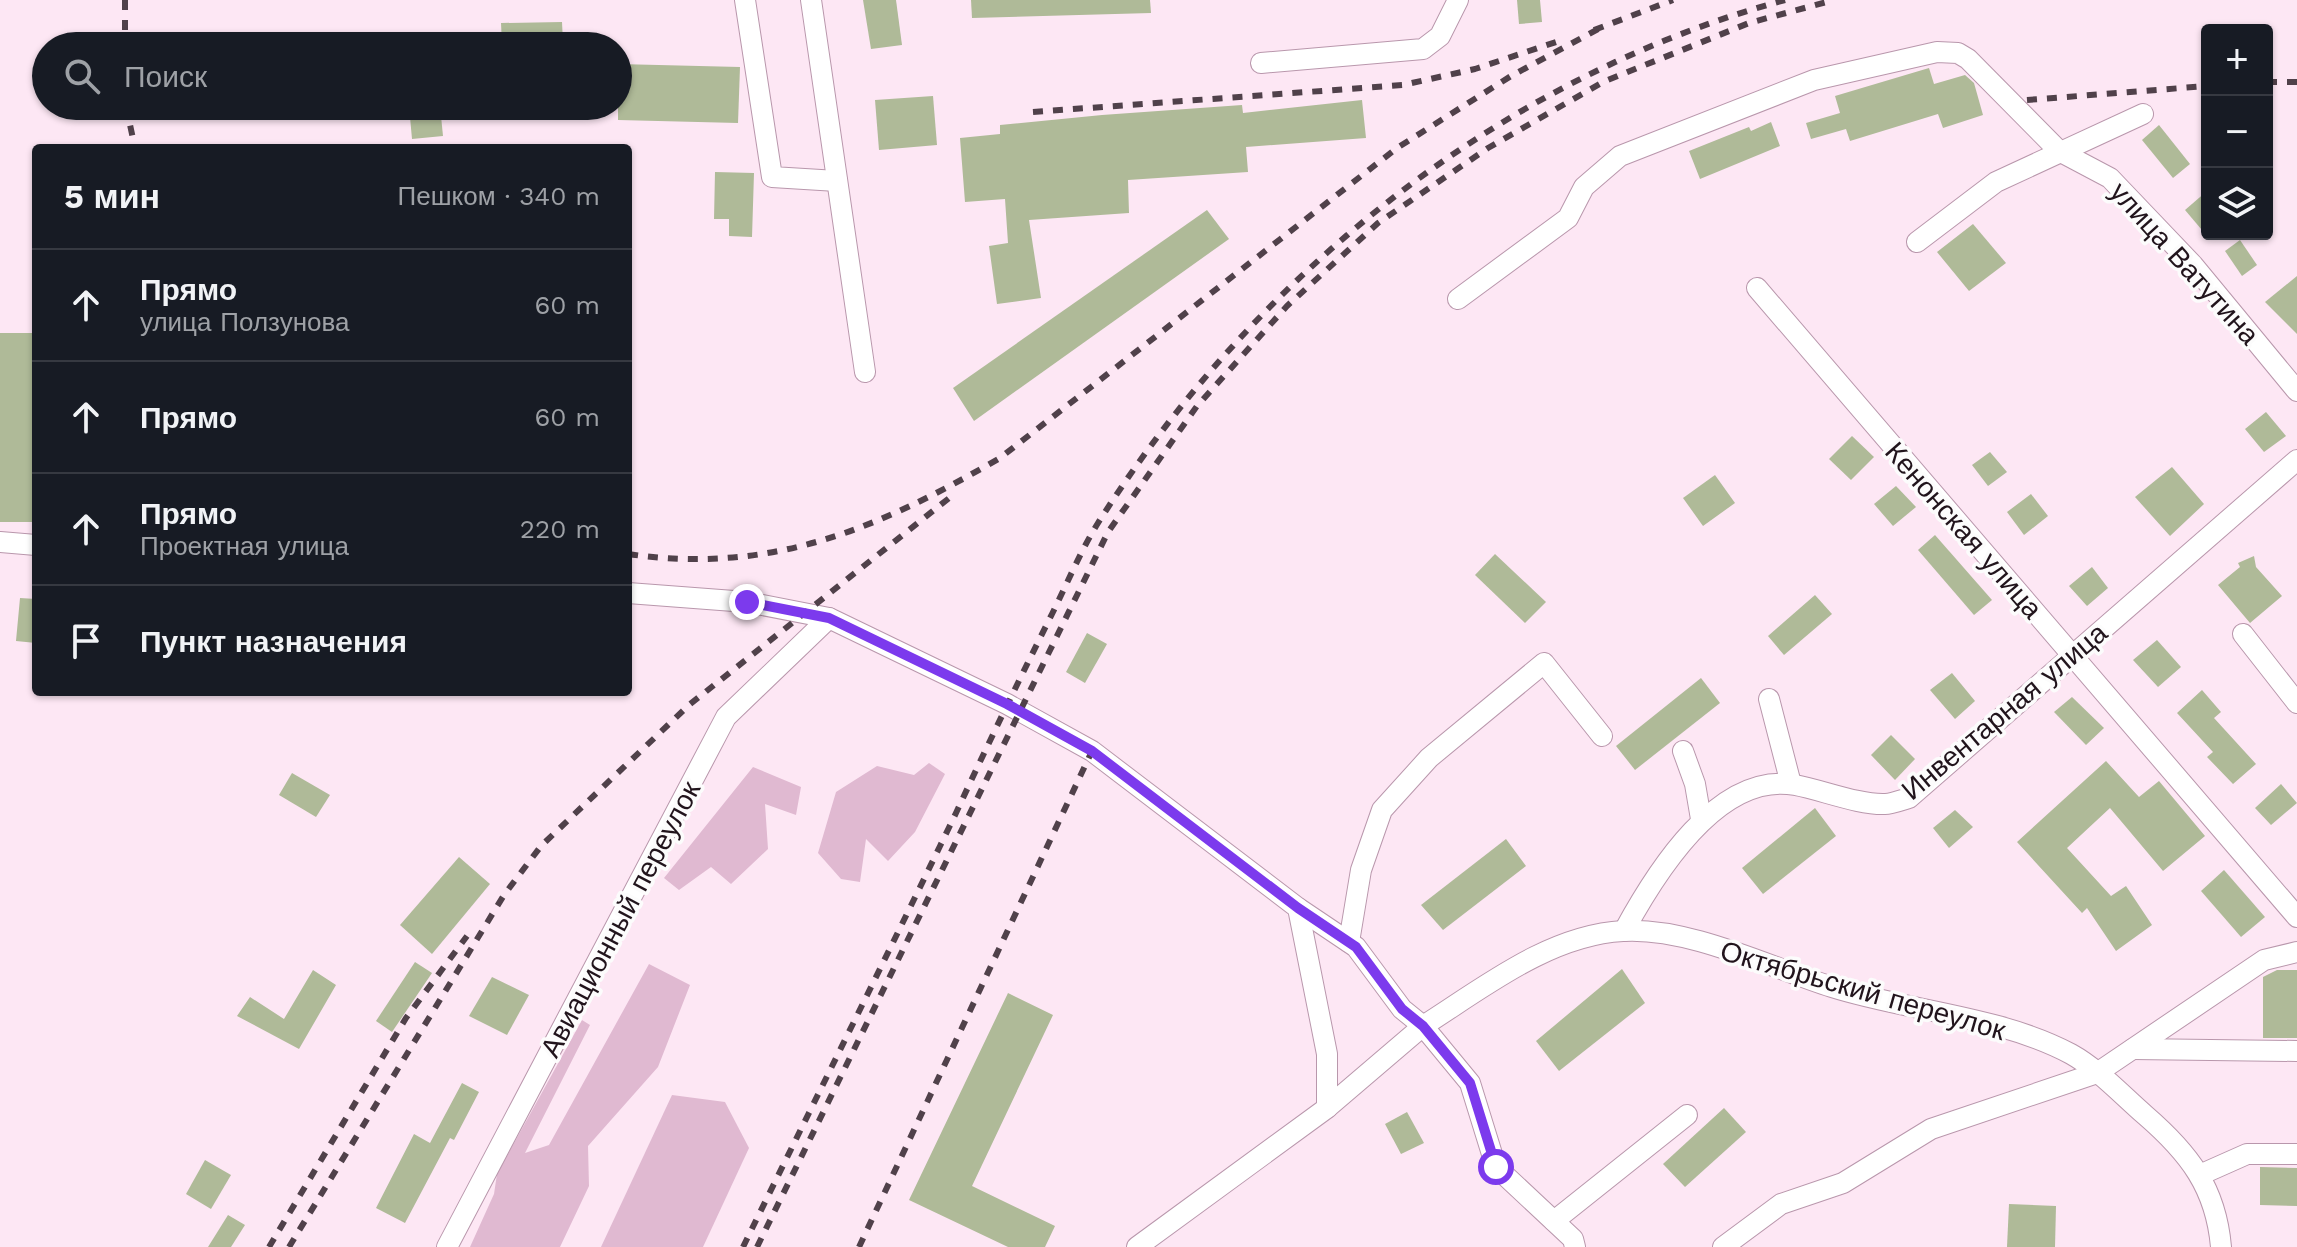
<!DOCTYPE html>
<html lang="ru">
<meta charset="utf-8">
<style>
body{margin:0;font-family:"Work Sans",sans-serif;background:#242831;color:#f1f3f6}
.controls{position:absolute;right:24px;top:24px;display:grid;overflow:hidden;border-radius:8px;box-shadow:0 2px 6px #0004}
.controls button{width:72px;height:72px;display:grid;place-items:center;padding:0;border:0;border-bottom:2px solid #363941;background:#171b24;color:#f1f3f6;font:40px sans-serif}
.stop{position:absolute;width:24px;height:24px;margin:-18px;border:6px solid #7c3aed;border-radius:50%;background:#fff}
.stop.end{background:#7c3aed;border-color:#fff;box-shadow:0 2px 8px #0008}
.list{margin:0;padding:0;list-style:none}
h2{display:flex;justify-content:space-between;align-items:center;height:104px;margin:0;padding:0 32px;font-size:34px}
h2 small{font-size:26px;font-weight:400;color:#9ea1a6}
.list li{display:grid;grid-template-columns:52px 1fr auto;gap:24px;align-items:center;box-sizing:border-box;height:112px;padding:0 32px;border-top:2px solid #363941}
.list b{display:block;font-size:30px;white-space:nowrap}
.list p{margin:0;font-size:26px;white-space:nowrap;color:#9ea1a6}
.list em{font-size:26px;font-style:normal;color:#9ea1a6}
.icon{flex:none;width:44px;height:44px;fill:none;stroke:currentColor;stroke-width:2;stroke-linecap:round;stroke-linejoin:round}
.map{position:relative;flex:none;width:2297px;height:1247px;overflow:hidden}
.search{position:absolute;background:#171b24;box-shadow:0 2px 6px #0004;left:32px;top:32px;width:600px;height:88px;display:flex;align-items:center;gap:20px;box-sizing:border-box;padding:0 28px;border-radius:44px;color:#9ea1a6;font-size:30px}
.panel{position:absolute;background:#171b24;box-shadow:0 2px 6px #0004;left:32px;top:144px;width:600px;height:552px;border-radius:8px}
.map>svg:first-child{display:block}
.green{fill:#e0b9d1}
.building{fill:#afba98}
.lines{fill:none;stroke-linecap:round;stroke-linejoin:round}
.minor-casing{stroke:#b997ac;stroke-width:22}
.minor{stroke:#fff;stroke-width:20}
.rail{stroke:#50414a;stroke-width:6;stroke-dasharray:10 10;stroke-linecap:butt}
.route{stroke:#7c3aed;stroke-width:10}
.labels{text-anchor:middle;stroke-width:7;stroke-linejoin:round;paint-order:stroke}
.street-label{font-size:28px;fill:#21141c;stroke:#fcfcfc}
</style>
<div class="map">
<svg width="2297" height="1247" viewBox="0 0 2297 1247">
<rect width="100%" height="100%" fill="#fde7f4"/>
<!-- green -->
<g class="green">
<polygon points="929,763 945,774 915,832 888,861 866,839 860,882 841,879 818,853 836,792 877,766 914,775"/>
<polygon points="753,767 801,787 796,815 765,804 768,849 731,884 711,867 679,890 664,878"/>
<polygon points="649,964 690,985 658,1067 588,1146 589,1186 560,1247 470,1247 494,1194 497,1174 582,1020 590,1025 525,1153 549,1145"/>
<polygon points="672,1095 725,1102 749,1148 703,1247 601,1247"/>
</g>
<!-- building -->
<g class="building">
<polygon points="863,0 896,0 902,45 871,49"/>
<polygon points="971,0 1150,0 1151,13 972,18"/>
<polygon points="1517,0 1540,0 1542,22 1519,24"/>
<polygon points="562,22 563,43 502,44 501,23"/>
<polygon points="618,64 740,67 738,123 618,120"/>
<polygon points="1929,68 1934,84 1965,75 1974,83 1983,115 1943,128 1938,114 1850,141 1846,129 1811,139 1806,123 1840,113 1835,96"/>
<polygon points="933,96 937,145 879,150 875,100"/>
<polygon points="1362,100 1366,138 1246,147 1248,172 1128,180 1129,213 1029,220 1041,298 997,304 989,246 1008,243 1005,199 965,202 960,138 1000,134 1000,125 1102,115 1242,105 1243,113"/>
<polygon points="409,106 440,106 443,136 412,139"/>
<polygon points="1771,122 1780,146 1700,179 1689,151 1749,127 1751,131"/>
<polygon points="2159,125 2190,164 2173,178 2142,140"/>
<polygon points="715,172 754,173 752,237 729,236 729,219 714,219"/>
<polygon points="2207,191 2207,236 2185,210"/>
<polygon points="1207,210 1229,239 974,421 953,388"/>
<polygon points="1973,224 2006,263 1969,291 1937,252"/>
<polygon points="2240,240 2257,265 2242,276 2225,251"/>
<polygon points="2297,276 2297,334 2265,302"/>
<rect x="0" y="333" width="36" height="189"/>
<polygon points="2266,412 2286,436 2264,452 2245,429"/>
<polygon points="1852,436 1874,457 1851,480 1829,459"/>
<polygon points="1990,452 2007,472 1988,486 1972,465"/>
<polygon points="2172,467 2204,504 2170,536 2135,497"/>
<polygon points="1715,475 1735,503 1703,526 1683,498"/>
<polygon points="1896,486 1916,507 1893,526 1874,504"/>
<polygon points="2031,494 2048,516 2024,535 2007,512"/>
<polygon points="1935,535 1992,600 1974,615 1918,550"/>
<polygon points="1495,554 1546,602 1525,623 1475,575"/>
<polygon points="2254,556 2256,567 2282,596 2250,623 2218,585 2240,567 2238,563"/>
<polygon points="2092,567 2108,588 2087,606 2069,586"/>
<polygon points="1815,595 1832,614 1784,655 1768,636"/>
<polygon points="20,598 36,599 36,643 16,641"/>
<polygon points="1087,633 1107,644 1085,683 1066,672"/>
<polygon points="2157,640 2181,667 2158,687 2133,660"/>
<polygon points="1952,673 1975,701 1955,719 1930,690"/>
<polygon points="1701,678 1720,703 1635,770 1616,746"/>
<polygon points="2202,690 2221,712 2214,718 2256,764 2233,784 2207,757 2213,752 2177,713"/>
<polygon points="2072,697 2104,728 2086,745 2054,712"/>
<polygon points="1891,735 1915,759 1895,780 1871,755"/>
<polygon points="2106,761 2139,797 2159,781 2205,836 2163,871 2110,808 2067,848 2111,896 2126,886 2152,925 2116,951 2087,908 2082,913 2017,842"/>
<polygon points="292,773 330,795 316,817 279,795"/>
<polygon points="2281,784 2297,803 2271,825 2255,808"/>
<polygon points="1815,808 1836,836 1763,894 1742,868"/>
<polygon points="1955,810 1973,827 1949,848 1933,828"/>
<polygon points="1506,839 1526,866 1443,930 1421,905"/>
<polygon points="459,857 490,884 432,954 400,925"/>
<polygon points="2224,870 2265,917 2241,937 2201,891"/>
<polygon points="415,962 432,973 392,1032 376,1021"/>
<polygon points="1622,969 1645,1003 1559,1071 1536,1041"/>
<polygon points="313,970 336,985 299,1049 237,1016 250,997 284,1019"/>
<polygon points="2277,970 2297,970 2297,1038 2263,1038 2263,977"/>
<polygon points="492,977 529,995 507,1035 469,1016"/>
<polygon points="1008,993 1053,1015 972,1186 1055,1226 1045,1247 1008,1247 909,1200"/>
<polygon points="462,1083 479,1092 454,1140 450,1138 405,1223 376,1208 414,1134 430,1143"/>
<polygon points="1724,1108 1746,1132 1685,1187 1663,1164"/>
<polygon points="1407,1112 1424,1143 1401,1154 1385,1124"/>
<polygon points="205,1160 231,1175 211,1209 186,1194"/>
<polygon points="2260,1167 2297,1168 2297,1206 2260,1205"/>
<polygon points="2009,1204 2056,1206 2055,1247 2007,1247"/>
<polygon points="228,1215 245,1225 231,1247 208,1247"/>
</g>
<g class="lines">
<!-- minor casing -->
<g class="minor-casing">
<g id="minor">
<polyline points="745,0 772,177 837,181"/>
<polyline points="811,0 865,372"/>
<polyline points="1261,63 1423,49 1440,36 1458,0"/>
<polyline points="1917,242 1996,182 2143,114"/>
<polyline points="1757,288 2297,917"/>
<polyline points="1458,299 1568,218 1584,187 1620,156 1814,80 1937,52 1958,53 1968,59 2059,151 2110,178 2193,265 2297,391"/>
<polyline points="0,542 36,545"/>
<polyline points="628,593 747,602 829,618 1007,704 1092,751 1298,908 1327,1054 1327,1108 1137,1247"/>
<polyline points="2243,634 2297,703"/>
<polyline points="1769,699 1791,784"/>
<polyline points="1683,751 1695,784 1701,819"/>
<polyline points="1298,908 1356,947 1402,1009 1423,1026 1327,1108"/>
<path d="M1624,931c31,-57 94,-160 171,-146 27,5 64,20 90,19 7,0 17,-4 24,-6l388,-338"/>
<polyline points="1349,942 1361,870 1382,810 1429,758 1544,663 1602,736"/>
<polyline points="2133,1049 2297,1051"/>
<polyline points="2202,1174 2247,1154 2297,1154"/>
<polyline points="1554,1221 1687,1115"/>
<polyline points="447,1247 726,717 829,618"/>
<path d="M1575,1247l-2,-8 -77,-72 -26,-84 -47,-57c60,-38 126,-91 200,-95 66,-4 146,36 209,56 76,24 168,29 239,67 27,15 51,41 74,61 44,38 71,73 76,132"/>
<polyline points="1723,1247 1781,1204 1843,1183 1931,1129 2097,1073 2264,960 2297,952"/>
</g>
</g>
<!-- minor -->
<use href="#minor" class="minor"/>
<!-- rail -->
<g class="rail">
<polyline points="125,0 125,46"/>
<polyline points="1594,30 1673,0"/>
<polyline points="2267,82 2297,82"/>
<polyline points="2027,100 2207,86"/>
<polyline points="126,106 135,148"/>
<polyline points="1033,112 1403,85 1475,69 1556,42"/>
<path d="M628,554c144,21 251,-26 372,-96l397,-310 114,-72 91,-49"/>
<polyline points="269,1247 406,1018 467,936"/>
<polyline points="289,1247 504,895 541,846 689,705 953,495"/>
<path d="M743,1247c71,-145 143,-289 213,-434 31,-67 63,-133 96,-199 15,-30 28,-62 46,-91 156,-247 402,-446 687,-523"/>
<polyline points="757,1247 1108,532 1197,406 1287,306 1378,223 1488,148 1603,82 1749,23 1834,0"/>
<polyline points="859,1247 1092,751"/>
</g>
</g>
<g class="lines">
<!-- route -->
<polyline class="route" points="747,602 829,618 1007,704 1092,751 1298,908 1356,947 1402,1009 1423,1026 1470,1083 1496,1167"/>
</g>
<g class="labels">
<!-- street labels -->
<g class="street-label">
<text transform="translate(2185 263) rotate(48)" y="10">улица Ватутина</text>
<text transform="translate(1964 530) rotate(49)" y="10">Кенонская улица</text>
<text transform="translate(2004 711) rotate(-40)" y="10">Инвентарная улица</text>
<text transform="translate(620 919) rotate(-62)" y="10">Авиационный переулок</text>
<text transform="translate(1863 990) rotate(16)" y="10">Октябрьский переулок</text>
</g>
</g>
</svg>
<div class="controls">
<button>+</button>
<button>−</button>
<button><svg class="icon" aria-label="layers" viewBox="0 0 24 24"><path d="M12 4l9 5-9 5-9-5zM3 14l9 5 9-5"/></svg></button>
</div>
<div class="stop" style="left:1496px;top:1167px"></div>
<div class="stop end" style="left:747px;top:602px"></div>
<div class="search"><svg class="icon" aria-label="search" viewBox="0 0 24 24"><circle cx="10" cy="10" r="6"/><path d="M15 15l6 6"/></svg>Поиск</div>
<section class="panel">
<h2>5 мин<small>Пешком · 340 m</small></h2>
<ul class="list">
<li><svg class="icon" aria-label="ahead" viewBox="0 0 24 24"><path d="M12 20V5M6 11l6-6 6 6"/></svg><div><b>Прямо</b><p>улица Ползунова</p></div><em>60 m</em></li>
<li><svg class="icon" aria-label="ahead" viewBox="0 0 24 24"><path d="M12 20V5M6 11l6-6 6 6"/></svg><div><b>Прямо</b></div><em>60 m</em></li>
<li><svg class="icon" aria-label="ahead" viewBox="0 0 24 24"><path d="M12 20V5M6 11l6-6 6 6"/></svg><div><b>Прямо</b><p>Проектная улица</p></div><em>220 m</em></li>
<li><svg class="icon" aria-label="arrive" viewBox="0 0 24 24"><path d="M6 21V4h12l-3 4 3 4H6"/></svg><div><b>Пункт назначения</b></div></li>
</ul>
</section>
</div>
